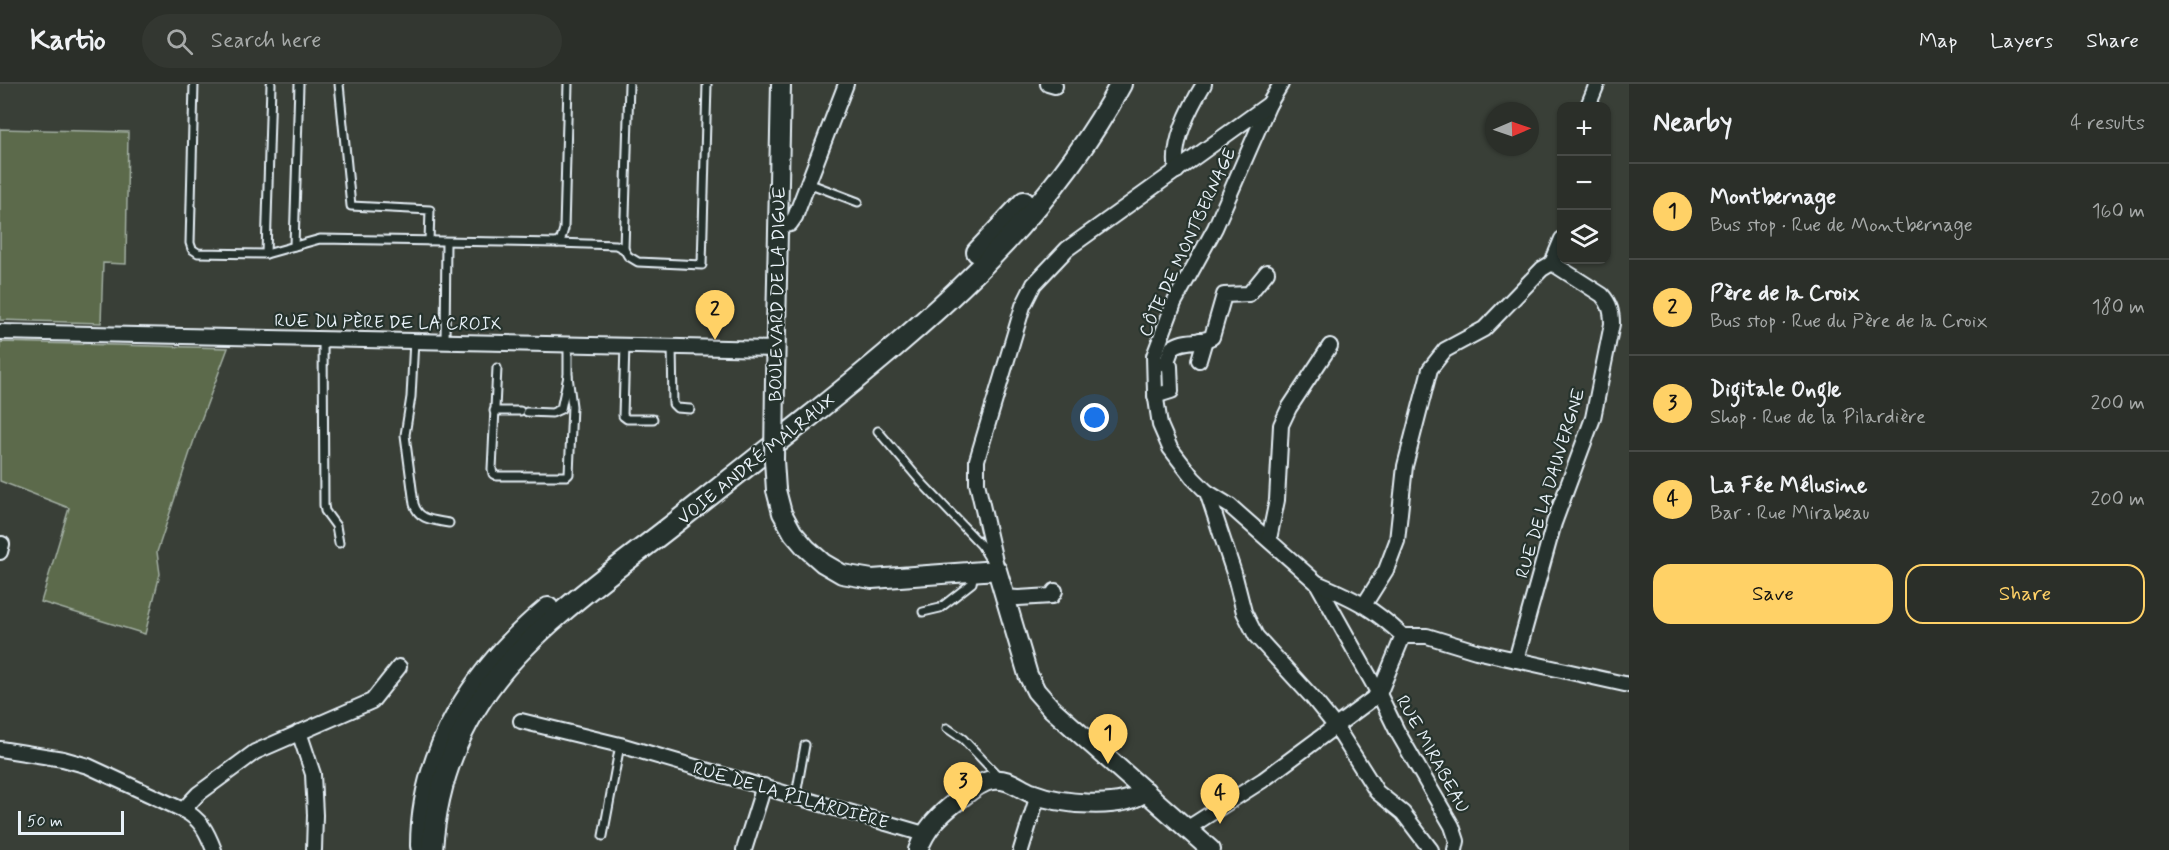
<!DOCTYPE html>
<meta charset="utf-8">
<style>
body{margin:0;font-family:Mynerve,sans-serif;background:#333731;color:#f1f3f6}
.controls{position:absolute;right:18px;top:18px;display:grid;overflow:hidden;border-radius:12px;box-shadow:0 2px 4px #0004}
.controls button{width:54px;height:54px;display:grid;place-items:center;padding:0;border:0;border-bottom:2px solid #474a46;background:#2b2f29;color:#f1f3f6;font:30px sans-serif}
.compass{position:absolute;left:1485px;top:18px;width:54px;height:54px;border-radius:50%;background:#2b2f29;box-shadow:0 2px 4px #0004;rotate:88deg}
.scale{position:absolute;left:18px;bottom:15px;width:106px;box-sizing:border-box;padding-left:6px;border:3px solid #e8f1f8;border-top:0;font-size:16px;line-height:21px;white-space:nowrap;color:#e8f1f8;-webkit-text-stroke:4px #26332d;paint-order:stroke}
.you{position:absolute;left:1095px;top:334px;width:21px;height:21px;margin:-15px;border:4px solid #fff;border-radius:50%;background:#1a73e8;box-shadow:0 0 0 9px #1a73e833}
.badge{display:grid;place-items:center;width:39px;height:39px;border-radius:50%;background:#ffd166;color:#111;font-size:20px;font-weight:700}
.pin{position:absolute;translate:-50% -50px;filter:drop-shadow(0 2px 3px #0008)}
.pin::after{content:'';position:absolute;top:32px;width:21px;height:18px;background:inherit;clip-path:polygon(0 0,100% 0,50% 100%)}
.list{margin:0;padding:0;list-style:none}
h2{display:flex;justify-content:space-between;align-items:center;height:78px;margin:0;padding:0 24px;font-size:26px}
h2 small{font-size:20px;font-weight:400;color:#a6a9a8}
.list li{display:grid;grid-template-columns:39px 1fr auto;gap:18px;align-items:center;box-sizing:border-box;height:96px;padding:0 24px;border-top:2px solid #474a46}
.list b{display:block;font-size:22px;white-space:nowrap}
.list p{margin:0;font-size:20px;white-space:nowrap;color:#a6a9a8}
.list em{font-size:20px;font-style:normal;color:#a6a9a8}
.actions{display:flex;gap:12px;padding:18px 24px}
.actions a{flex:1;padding:14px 0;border:2px solid #ffd166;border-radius:18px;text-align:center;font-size:21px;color:#ffd166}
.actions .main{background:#ffd166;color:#111}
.icon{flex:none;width:33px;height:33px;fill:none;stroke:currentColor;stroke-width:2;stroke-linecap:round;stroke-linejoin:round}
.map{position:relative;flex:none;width:1629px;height:766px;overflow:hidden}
header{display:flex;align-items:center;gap:36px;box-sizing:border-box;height:84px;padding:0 30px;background:#2b2f29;border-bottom:2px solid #474a46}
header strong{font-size:28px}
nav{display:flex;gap:33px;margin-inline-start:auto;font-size:21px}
.search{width:420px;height:54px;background:#333731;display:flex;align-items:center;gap:15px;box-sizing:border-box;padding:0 21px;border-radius:33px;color:#a6a9a8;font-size:22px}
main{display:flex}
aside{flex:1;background:#2b2f29}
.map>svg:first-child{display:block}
.green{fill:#5c6b4c;stroke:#a2aea2;stroke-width:1.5}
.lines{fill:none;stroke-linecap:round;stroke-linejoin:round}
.service-casing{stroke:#e8f1f8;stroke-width:11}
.minor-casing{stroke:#e8f1f8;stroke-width:18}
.tertiary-casing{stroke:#e8f1f8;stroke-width:22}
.secondary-casing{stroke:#e8f1f8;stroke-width:24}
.service{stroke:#26332d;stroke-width:7}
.minor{stroke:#26332d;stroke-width:14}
.tertiary{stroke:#26332d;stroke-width:18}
.secondary{stroke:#26332d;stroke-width:20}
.tertiary-bridge-casing{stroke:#e8f1f8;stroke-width:22;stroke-linecap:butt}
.tertiary-bridge{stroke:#26332d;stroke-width:18}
.labels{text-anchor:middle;stroke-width:4.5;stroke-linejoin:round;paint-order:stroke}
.street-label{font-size:18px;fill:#e8f1f8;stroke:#26332d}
</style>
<header>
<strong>Kartio</strong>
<div class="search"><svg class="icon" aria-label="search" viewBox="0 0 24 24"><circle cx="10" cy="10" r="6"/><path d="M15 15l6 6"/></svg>Search here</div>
<nav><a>Map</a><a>Layers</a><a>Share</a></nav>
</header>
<main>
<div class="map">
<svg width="1629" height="766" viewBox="0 0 1629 766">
<rect width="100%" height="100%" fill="#393f37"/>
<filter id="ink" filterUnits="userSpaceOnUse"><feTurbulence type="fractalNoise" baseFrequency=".0167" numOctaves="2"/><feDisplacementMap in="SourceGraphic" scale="12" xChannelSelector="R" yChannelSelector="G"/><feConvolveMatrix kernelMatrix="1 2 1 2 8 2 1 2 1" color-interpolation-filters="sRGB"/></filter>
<g filter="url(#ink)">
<!-- green -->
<g class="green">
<polygon points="0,45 128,48 126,180 103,179 101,239 0,236"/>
<polygon points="0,258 228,264 198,344 157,468 160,490 145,550 41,518 69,424 0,397"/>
</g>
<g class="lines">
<!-- service casing -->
<g class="service-casing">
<g id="service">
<polyline points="194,0 190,159 192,165 198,169 266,170 320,155 557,159 561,155 564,145 568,0"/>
<polyline points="339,0 351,122 430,126 429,157"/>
<polyline points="808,99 858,118"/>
<polyline points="557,159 616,161 624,165 628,172 638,178 702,181 707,0"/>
<polyline points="294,162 299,0"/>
<polyline points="624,165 629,0"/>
<polyline points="266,170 271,0"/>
<polyline points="323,254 324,421 325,427 336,442 339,459"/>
<path d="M414,256l-3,57 -6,38 9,69c5,17 20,16 35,19"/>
<polyline points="445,257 446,158"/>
<polyline points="625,260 623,332 627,335 653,335"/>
<polyline points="672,262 673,320 677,324 690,325"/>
<polyline points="497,284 492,385 493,390 497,392 567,392 569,390 572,322 568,292"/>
<polyline points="494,327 520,327"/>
<polyline points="527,328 552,329 561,325 568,292 568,259"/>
<polyline points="878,347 923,400 981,461 990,476"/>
<polyline points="923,528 940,524 972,499 974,488"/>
<polyline points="947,644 963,655 999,693"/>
<polyline points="796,711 805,661"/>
<polyline points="603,752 620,661"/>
</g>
</g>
<!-- minor casing -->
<g class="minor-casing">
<g id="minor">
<polyline points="1048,0 1055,2"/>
<polyline points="1269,20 1215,144 1174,219 1154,272 1155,308 1160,341 1170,364 1193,394 1207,408 1234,489 1244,528 1256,552 1312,613 1336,643 1377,708 1403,729 1431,766"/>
<polyline points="1588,22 1597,0"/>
<path d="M1177,87c-6,-27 13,-64 27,-87"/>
<polyline points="778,142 790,140 795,133 846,0"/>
<polyline points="0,248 775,265"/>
<polyline points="1199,276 1204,259 1200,256"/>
<path d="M1155,312l16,-5 -1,-25 -4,-2 6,-16c12,-10 27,-4 40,-11l12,-42 25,-1 18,-22"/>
<polyline points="1207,408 1230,422 1317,499 1379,610 1397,647 1452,742 1457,757 1455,766"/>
<polyline points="1269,455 1277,416 1281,341 1289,324 1330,262"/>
<polyline points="0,468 2,460"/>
<polyline points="997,486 977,399 977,376 1023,222 1034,200 1067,165 1269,20 1281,0"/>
<path d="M1317,499c38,16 56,25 86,53h24l49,15 153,34"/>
<polyline points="1005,513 1018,514 1052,512 1055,507"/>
<polyline points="1364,521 1386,486 1397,457 1405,382 1430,285 1445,266 1484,245 1542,185 1552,179"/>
<path d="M1516,576l38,-137 39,-105 19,-94c0,-12 -2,-20 -10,-29l-50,-32 10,-24"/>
<polyline points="1379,610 1403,552"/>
<polyline points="521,637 620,661 924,750"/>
<polyline points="299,648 313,690 315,731 314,766"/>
<path d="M0,665l63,10 25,7 95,44c18,9 24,22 31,40"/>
<polyline points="183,726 198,710 255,668 372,617 399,583"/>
<polyline points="1188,744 1263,696 1379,610"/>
<polyline points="744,766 764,702"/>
<polyline points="1021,766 1038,711"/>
</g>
</g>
<!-- tertiary casing -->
<g class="tertiary-casing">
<g id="tertiary">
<polyline points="775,294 781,0"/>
<polyline points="776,406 782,429 793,449 806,464 823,479 842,490 872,495 997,486 1028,591 1036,607 1051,624 1211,766"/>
<path d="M918,766c8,-22 21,-35 39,-49 11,-8 22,-19 35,-21 17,-2 25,7 39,13 28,11 91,18 115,-2"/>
</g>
</g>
<!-- secondary casing -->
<g class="secondary-casing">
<g id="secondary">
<polyline points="977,168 1024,118"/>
<path d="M421,762c0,-97 55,-178 127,-238"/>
<path d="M432,766c4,-62 25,-121 64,-171 45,-58 121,-110 179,-156 43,-34 86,-68 129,-102 121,-96 243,-199 317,-337"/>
</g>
</g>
<!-- service -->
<use href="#service" class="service"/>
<!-- minor -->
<use href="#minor" class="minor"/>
<!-- tertiary -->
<use href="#tertiary" class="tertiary"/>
<!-- secondary -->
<use href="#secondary" class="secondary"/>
<!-- tertiary-bridge casing -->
<g class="tertiary-bridge-casing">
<polyline id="tertiary-bridge" points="775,294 774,376 776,406"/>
</g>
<!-- tertiary-bridge -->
<use href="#tertiary-bridge" class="tertiary-bridge"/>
</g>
</g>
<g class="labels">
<!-- street labels -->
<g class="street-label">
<text transform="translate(1187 158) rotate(-65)" y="6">CÔTE DE MONTBERNAGE</text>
<text transform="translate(777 210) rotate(-89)" y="6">BOULEVARD DE LA DIGUE</text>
<text transform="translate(388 238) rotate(1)" y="6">RUE DU PÈRE DE LA CROIX</text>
<text transform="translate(756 375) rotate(-39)" y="6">VOIE ANDRÉ MALRAUX</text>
<text transform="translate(1550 399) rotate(-73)" y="6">RUE DE LA DAUVERGNE</text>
<text transform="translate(1433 670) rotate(61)" y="6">RUE MIRABEAU</text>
<text transform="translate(791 711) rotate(16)" y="6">RUE DE LA PILARDIÈRE</text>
</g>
</g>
</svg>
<div class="controls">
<button>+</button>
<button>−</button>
<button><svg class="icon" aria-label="layers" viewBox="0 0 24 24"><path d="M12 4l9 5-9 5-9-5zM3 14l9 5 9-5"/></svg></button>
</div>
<svg class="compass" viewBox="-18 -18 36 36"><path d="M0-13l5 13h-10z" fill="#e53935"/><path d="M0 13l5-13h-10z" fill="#a6a9a8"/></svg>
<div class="scale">50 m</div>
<div class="you"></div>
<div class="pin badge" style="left:1108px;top:680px">1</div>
<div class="pin badge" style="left:715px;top:256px">2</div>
<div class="pin badge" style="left:963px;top:728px">3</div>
<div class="pin badge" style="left:1220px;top:740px">4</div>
</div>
<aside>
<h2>Nearby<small>4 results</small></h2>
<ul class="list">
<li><span class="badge">1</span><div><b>Montbernage</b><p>Bus stop · Rue de Montbernage</p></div><em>160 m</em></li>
<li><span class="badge">2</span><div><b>Père de la Croix</b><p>Bus stop · Rue du Père de la Croix</p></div><em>180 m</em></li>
<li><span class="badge">3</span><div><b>Digitale Ongle</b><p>Shop · Rue de la Pilardière</p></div><em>200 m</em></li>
<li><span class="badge">4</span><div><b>La Fée Mélusine</b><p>Bar · Rue Mirabeau</p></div><em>200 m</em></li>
</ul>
<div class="actions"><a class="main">Save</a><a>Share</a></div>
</aside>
</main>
